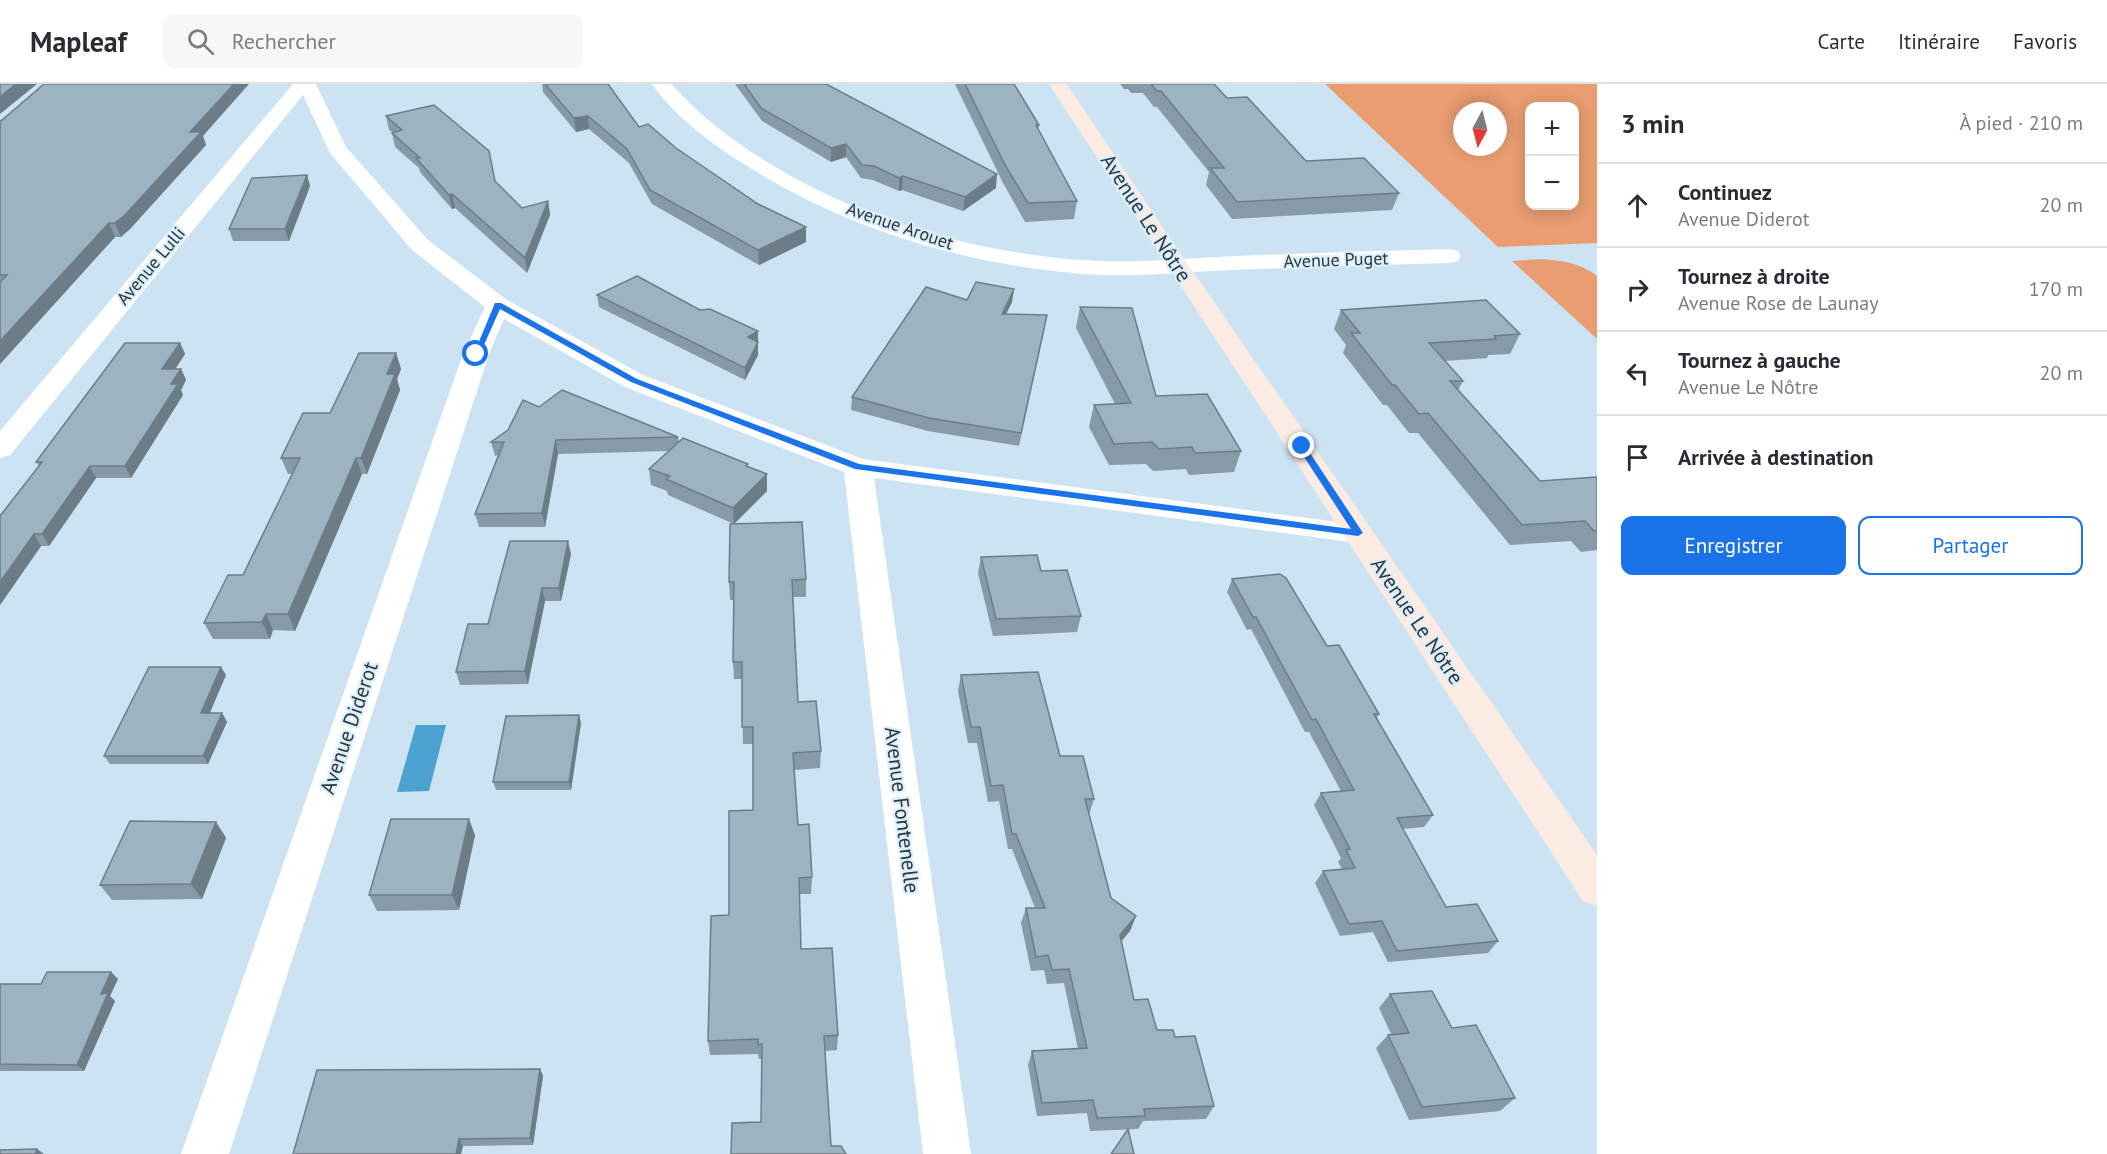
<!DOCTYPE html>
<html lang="fr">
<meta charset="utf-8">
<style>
body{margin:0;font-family:"PT Sans",sans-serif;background:#f7f7f7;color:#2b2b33}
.controls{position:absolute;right:18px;top:18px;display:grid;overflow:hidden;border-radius:12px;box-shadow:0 3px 15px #0003}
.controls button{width:54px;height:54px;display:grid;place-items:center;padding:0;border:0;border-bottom:2px solid #e1e1e2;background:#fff;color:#2b2b33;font:30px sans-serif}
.compass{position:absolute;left:1453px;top:18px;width:54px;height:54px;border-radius:50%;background:#fff;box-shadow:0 3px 15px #0003;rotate:187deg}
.stop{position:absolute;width:18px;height:18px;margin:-14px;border:4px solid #1a73e8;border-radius:50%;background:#fff}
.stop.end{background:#1a73e8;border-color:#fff;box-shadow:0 2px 6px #0008}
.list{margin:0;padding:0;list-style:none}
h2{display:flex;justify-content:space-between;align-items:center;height:78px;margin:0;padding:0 24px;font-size:26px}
h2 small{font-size:20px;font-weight:400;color:#7c7c81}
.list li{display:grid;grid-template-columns:39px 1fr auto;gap:18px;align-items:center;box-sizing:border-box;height:84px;padding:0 24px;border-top:2px solid #e1e1e2}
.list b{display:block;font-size:22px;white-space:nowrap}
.list p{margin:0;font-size:20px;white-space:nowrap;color:#7c7c81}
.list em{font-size:20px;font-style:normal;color:#7c7c81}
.actions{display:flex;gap:12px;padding:18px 24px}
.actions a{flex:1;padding:14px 0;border:2px solid #1a73e8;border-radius:12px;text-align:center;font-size:21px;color:#1a73e8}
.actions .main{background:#1a73e8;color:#fff}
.icon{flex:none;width:33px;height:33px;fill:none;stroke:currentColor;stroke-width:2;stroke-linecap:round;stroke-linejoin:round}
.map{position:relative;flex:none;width:1597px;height:1070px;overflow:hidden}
header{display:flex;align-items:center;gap:36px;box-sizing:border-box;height:84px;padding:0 30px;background:#fff;border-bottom:2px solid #e1e1e2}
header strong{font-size:28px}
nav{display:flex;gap:33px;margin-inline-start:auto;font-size:21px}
.search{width:420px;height:54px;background:#f7f7f7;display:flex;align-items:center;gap:15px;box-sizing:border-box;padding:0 21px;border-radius:12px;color:#7c7c81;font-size:22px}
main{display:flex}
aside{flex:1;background:#fff}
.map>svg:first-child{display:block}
.forest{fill:#e99d71;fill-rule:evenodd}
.water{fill:#4ca1d1}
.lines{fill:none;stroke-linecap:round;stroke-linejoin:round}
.street{fill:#fff;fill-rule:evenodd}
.secondary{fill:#fcebe2;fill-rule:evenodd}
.wall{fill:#869aa7}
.shaded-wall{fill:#6d7d88}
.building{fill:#9cb3c2;stroke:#6d7d88;stroke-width:1.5}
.route{fill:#1a73e8}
.labels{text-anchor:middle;stroke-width:4.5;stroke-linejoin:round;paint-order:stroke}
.far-street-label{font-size:18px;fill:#2d373d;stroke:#dceffc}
.street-label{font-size:21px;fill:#2d373d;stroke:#dceffc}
</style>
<header>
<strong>Mapleaf</strong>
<div class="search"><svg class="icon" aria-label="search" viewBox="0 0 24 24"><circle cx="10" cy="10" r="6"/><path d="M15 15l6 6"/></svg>Rechercher</div>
<nav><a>Carte</a><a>Itinéraire</a><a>Favoris</a></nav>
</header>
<main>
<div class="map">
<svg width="1597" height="1070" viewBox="0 0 1597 1070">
<rect width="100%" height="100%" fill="#cbe3f2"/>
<!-- forest -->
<g class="forest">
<path d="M1325,0h272v159l-99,4zM1530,22h44v100h-44zM1462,27h36v36h-36z"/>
<path d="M1540,175c22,2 39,3 57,17v63l-85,-78z"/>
</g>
<!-- water -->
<polygon class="water" points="416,641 446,641 429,707 397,708"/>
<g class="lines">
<!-- street -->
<g class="street">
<polygon points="293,0 316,0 346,63 428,156 507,216 643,291 863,375 1369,442 1373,449 1369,456 1358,459 874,394 971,1070 923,1070 844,388 625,303 504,235 489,270 229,1070 181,1070 463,270 485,223 412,166 330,69 303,11 10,371 0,374 0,347"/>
<path d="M652,0h19c12,12 23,24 36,35 102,85 244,132 376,141 51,4 103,-2 154,-4 71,-3 142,-5 213,-7l8,2 3,5 -3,5 -8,2c-73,2 -145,4 -218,7 -50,2 -100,8 -150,4 -109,-9 -220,-40 -315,-96 -41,-24 -87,-54 -115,-94z"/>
</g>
<!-- secondary -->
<polygon class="secondary" points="1049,0 1067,0 1180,169 1597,771 1597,822 1583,817"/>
</g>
<!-- wall -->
<g class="wall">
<polygon points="542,0 608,0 639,43 676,64 806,158 759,181 652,120 629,79 589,45 576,48 543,8"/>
<polygon points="735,0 826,0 996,104 963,127 902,106 899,107 873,96 861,94 846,73 831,78 762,37"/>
<polygon points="955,0 1014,0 1039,41 1038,46 1077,117 1074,135 1025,138 1003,99"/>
<polygon points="1120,0 1214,0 1227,14 1306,77 1399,109 1392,126 1232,135 1206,101 1209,88 1157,23 1154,23 1143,9 1131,9 1128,5 1124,5"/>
<polygon points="386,32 495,97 522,124 548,117 550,131 527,189 455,124 452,125 420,88 419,84 395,63 392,49 393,49 389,46"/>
<polygon points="2,36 203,52 206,61 130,145 121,153 115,153 0,280 0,37"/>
<polygon points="307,91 310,102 289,157 233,157 229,145"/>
<polygon points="1014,205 1012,218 1006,230 1045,243 1019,362 928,347 851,326 852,313 967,216"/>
<polygon points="597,211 700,226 758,247 758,271 745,296 599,223"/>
<polygon points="1080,223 1156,312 1241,367 1234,388 1189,391 1186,385 1153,387 1146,380 1109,381 1089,343 1094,321 1115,320 1076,244"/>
<polygon points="1341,226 1520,250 1510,270 1488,271 1487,274 1445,277 1463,297 1458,306 1540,397 1597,393 1597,466 1581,468 1571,457 1510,461 1418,349 1409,349 1387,321 1383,321 1343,269 1346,261 1334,245"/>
<polygon points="180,259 185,270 175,285 181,285 186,296 181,306 183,311 131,394 96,394 49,462 41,462 0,521 0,432 39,382 36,378"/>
<polygon points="396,269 401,285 397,295 400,306 367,390 362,390 295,547 273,546 270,555 213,555 204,539 243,491 293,390 288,390 281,374"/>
<polygon points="539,323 678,353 679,358 748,380 748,383 767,390 767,407 734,440 668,411 667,407 651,401 649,385 669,367 558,370 545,443 479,443 475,430 498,371 495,372 491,358"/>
<polygon points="571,470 561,517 545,517 528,600 460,601 456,588 488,540"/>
<polygon points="981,473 1041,487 1081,532 1077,548 993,552 978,489"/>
<polygon points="806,495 806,513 793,513 798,618 821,667 820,684 794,686 798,741 812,793 811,810 799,810 801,865 838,951 837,966 825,967 831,1062 846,1070 761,1038 762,975 759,975 758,970 710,971 708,957 729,831 753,726 753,660 743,660 742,595 734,595 733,578 734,516 730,516 729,498"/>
<polygon points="1232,495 1327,562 1379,630 1376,635 1433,731 1424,743 1403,745 1446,823 1498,857 1488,869 1388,878 1373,848 1340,852 1315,799 1323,787 1342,785 1338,778 1341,774 1314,721 1321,709 1341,707 1309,648 1305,648 1251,545 1247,546 1227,508"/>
<polygon points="226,591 209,629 222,629 227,638 208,680 110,680 104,672"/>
<polygon points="961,591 1060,672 1094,715 1089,731 1111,814 1136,832 1130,847 1121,857 1134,916 1157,946 1175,953 1214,1022 1206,1035 1143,1037 1138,1045 1090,1047 1087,1029 1037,1032 1028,981 1032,967 1078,965 1064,899 1047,900 1044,886 1031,887 1021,839 1026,824 1035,824 1012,765 1008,765 999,717 988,718 977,659 968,659 958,607"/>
<polygon points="581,639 571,706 496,706 493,698"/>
<polygon points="216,738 226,754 202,815 112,816 100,801"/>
<polygon points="475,751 459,826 377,827 369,811"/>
<polygon points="111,888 118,895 110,912 115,917 84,987 0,987 0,900 41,900"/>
<polygon points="1390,910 1452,944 1515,1014 1500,1027 1409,1036 1376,964 1388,951 1391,950 1379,924"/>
<polygon points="540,985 543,992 533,1061 463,1062 461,1070 293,1070"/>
</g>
<!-- shaded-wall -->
<g class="shaded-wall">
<polygon points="16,0 37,0 0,30 0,13"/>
<polygon points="234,0 249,0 203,52 206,61 130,145 121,153 115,139 190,48"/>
<polygon points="588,32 589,45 576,48 574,34"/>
<polygon points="846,60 846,73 831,78 831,64"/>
<polygon points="997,90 996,104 963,127 965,113"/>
<polygon points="307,91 310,102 289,157 285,145"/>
<polygon points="903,92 902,106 899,107 899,94"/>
<polygon points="452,110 455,124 452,125 449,111"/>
<polygon points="548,117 550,131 527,189 525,174"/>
<polygon points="109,139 115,153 0,280 0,257"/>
<polygon points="806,143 806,158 759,181 758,166"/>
<polygon points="1014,205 1012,218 1000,243 1002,230"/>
<polygon points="758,247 758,271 745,296 745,284 748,253"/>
<polygon points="180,259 185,270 168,296 162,285"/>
<polygon points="396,269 401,285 397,295 400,306 367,390 361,374 387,290"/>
<polygon points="181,285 186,296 181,306 183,311 131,394 125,382 171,300"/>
<polygon points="556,356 558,370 545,443 542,429"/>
<polygon points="356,374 362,390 295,547 288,530"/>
<polygon points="90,382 96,394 49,462 42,450"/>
<polygon points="767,390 767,407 734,440 733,424"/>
<polygon points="34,450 41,462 0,521 0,498"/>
<polygon points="568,457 571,470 561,517 559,504"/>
<polygon points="542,504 545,517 528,600 525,587"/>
<polygon points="266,530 273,546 270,555 262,538"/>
<polygon points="221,583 226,591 206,638 201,629"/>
<polygon points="222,629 227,638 208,680 203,672"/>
<polygon points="579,631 581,639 571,706 569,698"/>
<polygon points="469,735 475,751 459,826 452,811"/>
<polygon points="216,738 226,754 202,815 191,800"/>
<polygon points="1136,832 1130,847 1114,866 1120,851"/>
<polygon points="111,888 118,895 110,912 115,917 84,987 77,981 101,910"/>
<polygon points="540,985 543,992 533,1061 530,1054"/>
<polygon points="459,1055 463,1062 461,1070 456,1070"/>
<polygon points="37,1065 44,1070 35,1070"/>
</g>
<!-- building -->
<g class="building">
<polygon points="0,0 16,0 0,13"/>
<polygon points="44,0 234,0 190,48 201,48 124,132 115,139 109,139 0,257 0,198 7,191 0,191 0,37 2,36"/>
<polygon points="545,0 608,0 639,43 648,40 676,64 758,120 806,143 758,166 650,106 627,65 588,32 574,34"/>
<polygon points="744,0 826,0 997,90 965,113 903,92 899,94 874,82 862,81 846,60 831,64 761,24"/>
<polygon points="965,0 1014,0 1039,41 1036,41 1077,117 1028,119 1005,81"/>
<polygon points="1151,0 1214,0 1227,14 1247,13 1306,77 1364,74 1399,109 1237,118 1210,84 1224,84 1161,7 1157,7"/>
<polygon points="434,21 489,67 495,97 522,124 548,117 525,174 452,110 449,111 416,74 420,74 392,49 402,46 386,32"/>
<polygon points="307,91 285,145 229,145 252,94"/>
<polygon points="637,192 700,226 710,225 758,247 748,253 758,258 745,284 597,211"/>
<polygon points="976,198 1014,205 1002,230 1047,231 1021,349 929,334 852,313 926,203 967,216"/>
<polygon points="1486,216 1520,250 1494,252 1496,255 1429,259 1463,297 1450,297 1540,397 1597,393 1597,447 1594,447 1585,437 1522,441 1428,329 1419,330 1395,301 1392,301 1351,249 1360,249 1341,226"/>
<polygon points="1080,223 1132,224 1156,312 1207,310 1241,367 1195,369 1192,363 1159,365 1152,358 1114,360 1094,321 1131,319"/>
<polygon points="125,259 180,259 162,285 181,285 171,300 178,300 125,382 90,382 42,450 34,450 0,498 0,432 42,378 36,378"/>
<polygon points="359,269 396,269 387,290 395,290 361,374 356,374 288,530 266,530 262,538 204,539 228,491 243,491 300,374 281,374 303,329 330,329"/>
<polygon points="562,306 678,353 556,356 542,429 475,430 504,358 491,358 508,346 523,316 539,323"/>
<polygon points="683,354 748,380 746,382 767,390 733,424 666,395 670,392 649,385"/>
<polygon points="802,438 806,495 792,496 798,618 816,617 821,667 793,669 798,741 809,740 812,793 799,794 801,865 832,864 838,951 824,952 831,1062 841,1062 846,1070 731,1070 732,1039 761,1038 762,960 758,961 758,955 708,957 711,832 729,831 729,727 753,726 753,643 742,643 742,578 733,578 734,498 729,498 730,440"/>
<polygon points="510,457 568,457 559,504 542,504 525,587 456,588 468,540 488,540"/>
<polygon points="1037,471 1041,487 1067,486 1081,532 996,535 981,473"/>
<polygon points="1280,490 1286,494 1327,562 1339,561 1379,630 1374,630 1433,731 1397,734 1446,823 1477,820 1498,857 1397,867 1382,837 1349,840 1323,787 1355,784 1346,766 1350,765 1321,709 1354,706 1316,635 1312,636 1256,533 1253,533 1232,495"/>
<polygon points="149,583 221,583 201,629 222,629 203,672 104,672"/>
<polygon points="1038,588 1060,672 1083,672 1094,715 1085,715 1111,814 1136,832 1120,851 1134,916 1148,915 1157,946 1173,946 1175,953 1195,952 1214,1022 1144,1025 1145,1032 1097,1034 1093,1016 1042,1019 1032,967 1087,964 1069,885 1052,886 1048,871 1036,873 1026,824 1045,824 1016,750 1012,750 1003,701 991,702 980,643 971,643 961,591"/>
<polygon points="579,631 569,698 493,698 506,632"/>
<polygon points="391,735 469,735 452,811 369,811"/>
<polygon points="130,737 216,738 191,800 100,801"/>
<polygon points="47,888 111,888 101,910 108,909 77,981 0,980 0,900 41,900"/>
<polygon points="1432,907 1452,944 1476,941 1515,1014 1422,1023 1388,951 1409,949 1390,910"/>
<polygon points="540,985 530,1054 459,1055 456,1070 293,1070 317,986"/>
<polygon points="1128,1045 1134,1070 1111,1070"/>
<polygon points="37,1065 35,1070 0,1070 0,1066"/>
</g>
<!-- route -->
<polygon class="route" points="495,219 501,219 637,295 859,380 1351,445 1297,362 1304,360 1363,449 1358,452 855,385 631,298 500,225 480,270 473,272"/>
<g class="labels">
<!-- far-street labels -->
<g class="far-street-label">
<text transform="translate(900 142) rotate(19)" y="6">Avenue Arouet</text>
<text transform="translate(1336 176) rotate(-2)" y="6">Avenue Puget</text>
<text transform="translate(151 182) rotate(-50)" y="6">Avenue Lulli</text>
</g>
<!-- street labels -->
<g class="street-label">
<text transform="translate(1146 134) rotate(57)" y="7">Avenue Le Nôtre</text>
<text transform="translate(1417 537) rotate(56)" y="7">Avenue Le Nôtre</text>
<text transform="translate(349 644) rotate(-71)" y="7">Avenue Diderot</text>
<text transform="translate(902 726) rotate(83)" y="7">Avenue Fontenelle</text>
</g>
</g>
</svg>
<div class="controls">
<button>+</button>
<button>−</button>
</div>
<svg class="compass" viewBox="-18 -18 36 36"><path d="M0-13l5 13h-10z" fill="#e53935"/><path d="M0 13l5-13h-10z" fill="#7c7c81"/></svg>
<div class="stop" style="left:476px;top:270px"></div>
<div class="stop end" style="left:1302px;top:362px"></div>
</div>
<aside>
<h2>3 min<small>À pied · 210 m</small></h2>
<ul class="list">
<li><svg class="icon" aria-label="ahead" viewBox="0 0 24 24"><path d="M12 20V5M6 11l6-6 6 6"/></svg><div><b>Continuez</b><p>Avenue Diderot</p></div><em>20 m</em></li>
<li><svg class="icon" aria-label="right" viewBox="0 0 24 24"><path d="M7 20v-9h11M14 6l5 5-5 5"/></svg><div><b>Tournez à droite</b><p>Avenue Rose de Launay</p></div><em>170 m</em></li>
<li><svg class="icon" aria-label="left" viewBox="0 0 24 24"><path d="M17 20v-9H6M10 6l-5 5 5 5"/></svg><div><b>Tournez à gauche</b><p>Avenue Le Nôtre</p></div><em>20 m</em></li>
<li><svg class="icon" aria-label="arrive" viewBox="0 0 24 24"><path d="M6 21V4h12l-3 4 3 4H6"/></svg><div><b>Arrivée à destination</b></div></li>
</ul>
<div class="actions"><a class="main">Enregistrer</a><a>Partager</a></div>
</aside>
</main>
